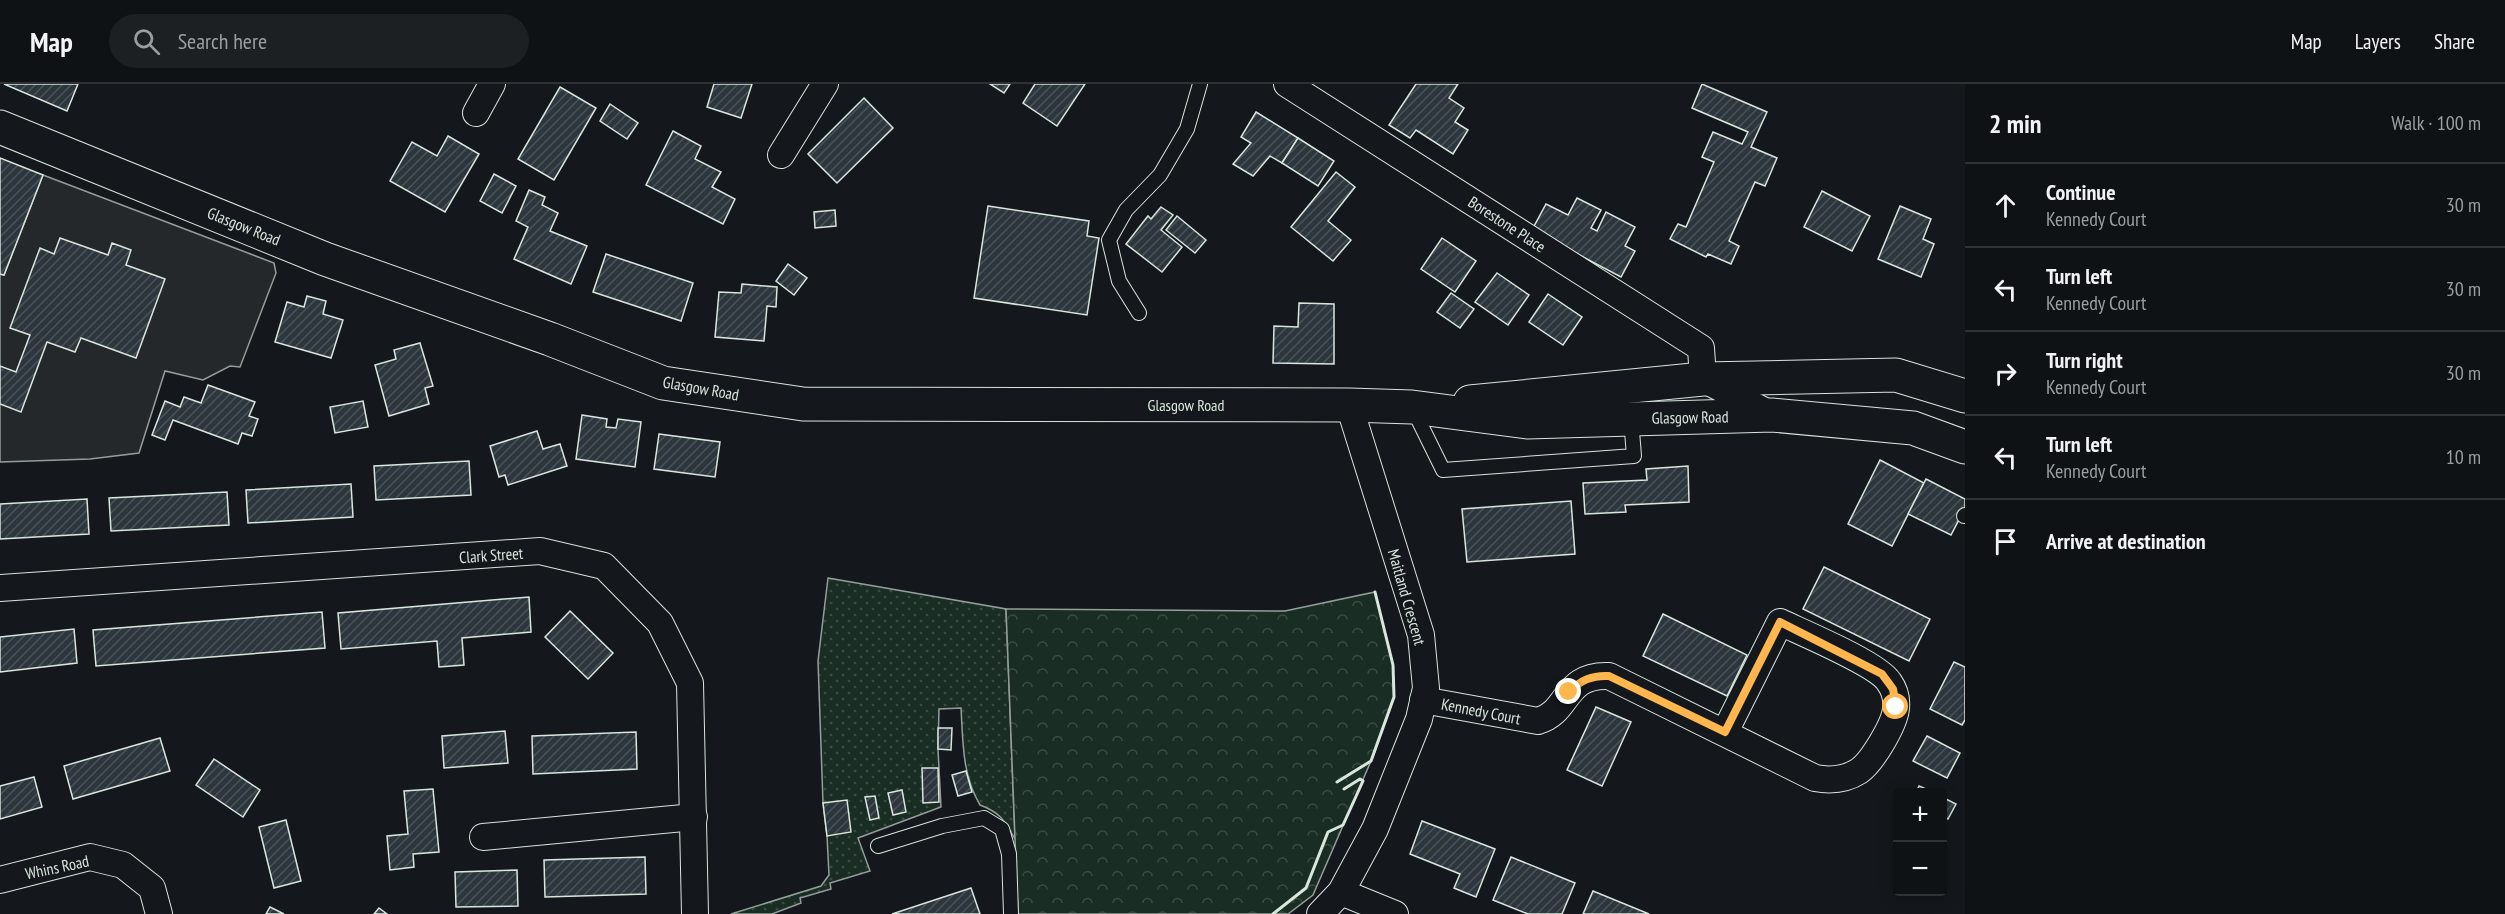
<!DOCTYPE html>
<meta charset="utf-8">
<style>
body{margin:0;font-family:"PT Sans Narrow",sans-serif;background:#1d2022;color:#f1f3f6}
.controls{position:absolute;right:18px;bottom:18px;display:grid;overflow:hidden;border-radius:6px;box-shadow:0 3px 15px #0003}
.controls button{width:54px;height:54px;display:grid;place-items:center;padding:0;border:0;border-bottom:2px solid #2f3234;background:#0f1215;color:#f1f3f6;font:30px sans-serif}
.stop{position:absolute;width:18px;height:18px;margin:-14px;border:4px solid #ffb74d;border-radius:50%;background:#fff}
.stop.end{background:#ffb74d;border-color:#fff;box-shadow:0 2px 6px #0008}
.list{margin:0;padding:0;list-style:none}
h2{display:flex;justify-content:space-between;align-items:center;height:78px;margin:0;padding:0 24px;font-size:26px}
h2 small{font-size:20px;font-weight:400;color:#9b9ea0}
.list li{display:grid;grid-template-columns:39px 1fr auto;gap:18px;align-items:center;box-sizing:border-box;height:84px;padding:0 24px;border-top:2px solid #2f3234}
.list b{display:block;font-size:22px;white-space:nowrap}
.list p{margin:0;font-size:20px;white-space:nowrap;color:#9b9ea0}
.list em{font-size:20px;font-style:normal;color:#9b9ea0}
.icon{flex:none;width:33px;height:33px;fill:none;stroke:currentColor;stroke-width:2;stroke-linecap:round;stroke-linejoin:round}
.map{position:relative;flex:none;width:1965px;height:830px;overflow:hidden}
header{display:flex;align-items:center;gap:36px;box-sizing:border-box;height:84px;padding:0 30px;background:#0f1215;border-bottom:2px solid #2f3234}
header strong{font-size:28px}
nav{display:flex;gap:33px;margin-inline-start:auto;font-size:21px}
.search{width:420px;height:54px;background:#1d2022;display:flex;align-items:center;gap:15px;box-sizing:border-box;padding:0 21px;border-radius:33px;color:#9b9ea0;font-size:22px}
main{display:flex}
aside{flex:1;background:#0f1215}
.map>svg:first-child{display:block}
.grass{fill:url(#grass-dots);stroke:#939e99;stroke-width:1.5}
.forest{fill:url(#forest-crowns);stroke:#939e99;stroke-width:1.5}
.parking{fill:#24282b;stroke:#939e99;stroke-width:1.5}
.building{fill:url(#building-hatch);stroke:#d8e6dc;stroke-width:1.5}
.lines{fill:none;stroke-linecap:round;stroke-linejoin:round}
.lane-casing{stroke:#d8e6dc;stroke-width:16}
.street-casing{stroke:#d8e6dc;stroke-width:28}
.primary-casing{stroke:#d8e6dc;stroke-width:35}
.lane{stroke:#14181c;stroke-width:14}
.street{stroke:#14181c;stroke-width:26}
.primary{stroke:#14181c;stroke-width:33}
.wall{stroke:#d8e6dc;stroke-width:3}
.route{stroke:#ffb74d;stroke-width:8}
.labels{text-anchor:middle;stroke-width:4.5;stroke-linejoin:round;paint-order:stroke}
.street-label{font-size:16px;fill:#d8e6dc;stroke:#14181c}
</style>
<header>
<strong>Map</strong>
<div class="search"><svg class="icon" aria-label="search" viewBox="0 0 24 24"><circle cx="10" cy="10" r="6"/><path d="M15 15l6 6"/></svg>Search here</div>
<nav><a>Map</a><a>Layers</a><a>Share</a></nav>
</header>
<main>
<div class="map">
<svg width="1965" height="830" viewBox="0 0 1965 830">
<defs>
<pattern id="grass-dots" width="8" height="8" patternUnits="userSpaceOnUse" patternTransform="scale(1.5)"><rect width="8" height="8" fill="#1a2d24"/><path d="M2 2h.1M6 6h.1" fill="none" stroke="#3b4b43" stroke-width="1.8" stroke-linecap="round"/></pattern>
<pattern id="forest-crowns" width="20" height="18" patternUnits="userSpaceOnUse" patternTransform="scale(1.5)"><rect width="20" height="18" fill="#1a2d24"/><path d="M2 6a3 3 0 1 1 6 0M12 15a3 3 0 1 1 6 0" fill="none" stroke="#3b4b43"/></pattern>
<pattern id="building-hatch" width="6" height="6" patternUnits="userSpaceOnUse" patternTransform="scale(1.5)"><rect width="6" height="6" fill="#2c363c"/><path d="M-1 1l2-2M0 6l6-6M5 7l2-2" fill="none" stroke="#4a5358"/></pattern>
</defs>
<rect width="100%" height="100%" fill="#14181c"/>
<!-- grass -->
<path class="grass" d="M828,494l178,31 9,230c-11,-19 -14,-26 -35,-34 -18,-30 -17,-63 -19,-97l-22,1 -1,40 3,58 -83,31 12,33 -40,12 1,6 -31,9 1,5 -29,11h-41l90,-28 8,-11 -2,-39 -4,-33 -5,-142z"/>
<!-- forest -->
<polygon class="forest" points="1375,508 1393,581 1394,613 1374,670 1313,811 1288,830 1018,830 1006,525 1285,527"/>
<!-- parking -->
<polygon class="parking" points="43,91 274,179 276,189 240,283 230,282 203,296 165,287 139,369 90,375 0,378 0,190 4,191"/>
<!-- building -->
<g class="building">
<polygon points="4,0 78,0 67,27"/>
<polygon points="714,0 752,0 741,34 707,23"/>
<polygon points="990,0 1010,0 1004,9"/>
<polygon points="1035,0 1085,0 1057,42 1023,19"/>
<polygon points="1416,0 1458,0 1449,14 1464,24 1455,38 1468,46 1453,70 1416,46 1410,54 1389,41"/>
<polygon points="1702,0 1767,28 1751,63 1777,74 1765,102 1755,98 1729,157 1739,162 1731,180 1708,170 1706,173 1670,155 1678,140 1686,143 1714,78 1702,73 1713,48 1742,60 1748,48 1692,24"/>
<polygon points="560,3 596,24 554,96 518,75"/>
<polygon points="864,14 893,44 837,99 808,70"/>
<polygon points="610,20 638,39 627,55 600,37"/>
<polygon points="1256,28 1298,54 1282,79 1270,72 1253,92 1233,80 1251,59 1241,53"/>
<polygon points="673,47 701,62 695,75 721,88 712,103 735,115 723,140 646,101"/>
<polygon points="448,52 479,70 445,128 390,97 412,58 437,72"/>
<polygon points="1298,54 1334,77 1318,102 1282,79"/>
<polygon points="0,74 43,91 4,191 0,190"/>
<polygon points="1336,88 1355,103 1328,137 1351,156 1333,177 1291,143"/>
<polygon points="494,90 516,102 502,129 480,117"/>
<polygon points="529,106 545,113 542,121 558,129 550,147 587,162 571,200 514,175 528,143 516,137"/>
<polygon points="1822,107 1870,132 1852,167 1804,143"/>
<polygon points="1577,114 1601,126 1591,144 1597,147 1606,128 1635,143 1625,162 1635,167 1621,193 1532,146 1546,120 1568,131"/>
<polygon points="988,122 1089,137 1087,152 1099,154 1087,231 974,214"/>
<polygon points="1900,122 1931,135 1923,155 1934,160 1921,193 1878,175"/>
<polygon points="1161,123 1173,131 1161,146 1182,163 1162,188 1126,160 1148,132 1151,135"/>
<polygon points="835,126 836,142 815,144 814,128"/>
<polygon points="1177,132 1206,156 1195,169 1166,146"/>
<polygon points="60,154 108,171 112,159 131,166 126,181 165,195 136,274 81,254 75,268 47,258 21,328 0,320 0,282 16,288 30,251 10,244 40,164 54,170"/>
<polygon points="1442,154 1476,177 1455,208 1421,185"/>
<polygon points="606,170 693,199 681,237 593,208"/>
<polygon points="788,180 807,194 794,211 776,197"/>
<polygon points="1497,189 1529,211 1508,241 1475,218"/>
<polygon points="742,200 777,203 776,223 767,222 764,257 715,253 719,208 741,209"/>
<polygon points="1451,209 1474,225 1460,244 1437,228"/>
<polygon points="1548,210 1582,233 1563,261 1529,238"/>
<polygon points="307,212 326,217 323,230 343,236 331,274 275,258 287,218 304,223"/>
<polygon points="1299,219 1334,220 1334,280 1273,279 1274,242 1298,243"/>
<polygon points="420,259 433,302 425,304 429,320 389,332 375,281 396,275 394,266"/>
<polygon points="208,301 255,318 249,332 258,335 252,352 242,349 238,360 173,336 165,356 152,351 165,317 180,323 184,313 201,319"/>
<polygon points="363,317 368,343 335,349 330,323"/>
<polygon points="582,331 607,335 606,343 616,344 618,335 641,338 635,383 576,375"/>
<polygon points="537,347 543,365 560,360 567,382 508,401 505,391 499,393 490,362"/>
<polygon points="659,350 720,358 715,393 654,385"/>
<polygon points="1880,376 1924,399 1892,462 1848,440"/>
<polygon points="469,377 471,411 376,416 374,382"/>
<polygon points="1688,382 1689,418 1625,421 1626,428 1585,430 1583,399 1647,396 1646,385"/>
<polygon points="1926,395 1965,415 1965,424 1951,451 1908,430"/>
<polygon points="351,400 353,433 248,439 246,406"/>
<polygon points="227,408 229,441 111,447 109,414"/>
<polygon points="87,415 89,450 0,455 0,420"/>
<polygon points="1571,417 1575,470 1467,478 1462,425"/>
<polygon points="1824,483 1930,535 1909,577 1803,525"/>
<polygon points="529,513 531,548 462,554 464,581 439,583 437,557 341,565 338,529"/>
<polygon points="570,527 613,569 588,595 545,553"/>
<polygon points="322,528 325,564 96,582 93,546"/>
<polygon points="1663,530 1747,571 1727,612 1643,572"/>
<polygon points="74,545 77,579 0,588 0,553"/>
<polygon points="1954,578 1965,583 1965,636 1962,641 1930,625"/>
<polygon points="1596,623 1631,638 1602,702 1567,686"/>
<polygon points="938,644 952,644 951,666 938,665"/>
<polygon points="505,647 508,679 444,684 442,652"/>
<polygon points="636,648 637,685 533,690 532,652"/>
<polygon points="1927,652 1960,669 1947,694 1913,677"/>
<polygon points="160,654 170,687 73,715 64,682"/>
<polygon points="214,675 260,706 243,733 196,701"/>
<polygon points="922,684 938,684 939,718 923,719"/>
<polygon points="966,687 972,708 958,712 952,691"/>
<polygon points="34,693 42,723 0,735 0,702"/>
<polygon points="1919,702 1933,708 1916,708"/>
<polygon points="433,705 439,768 413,770 414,783 390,786 387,752 408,750 404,707"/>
<polygon points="902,706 906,728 893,731 888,709"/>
<polygon points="875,712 879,734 870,736 865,713"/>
<polygon points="1942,713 1956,720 1948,735 1942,732"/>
<polygon points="847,716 851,748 827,752 823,719"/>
<polygon points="286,736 301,797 274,804 259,743"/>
<polygon points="1422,737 1495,765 1476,813 1454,804 1460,790 1410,770"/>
<polygon points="645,773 646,810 545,813 544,776"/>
<polygon points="1511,773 1575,799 1562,830 1528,830 1493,816"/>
<polygon points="517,786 518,822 456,823 455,788"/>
<polygon points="971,804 980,830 892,830"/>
<polygon points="1593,807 1649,830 1583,830"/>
<polygon points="270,823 284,830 266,830"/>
<polygon points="379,824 387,830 374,830"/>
</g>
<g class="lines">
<!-- lane casing -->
<g class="lane-casing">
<g id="lane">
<polyline points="1139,229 1119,197 1109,156 1126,126 1160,91 1187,45 1200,0"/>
<polyline points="1413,325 1443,386 1634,372 1631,335"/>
<polyline points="1964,432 1965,431"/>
<polyline points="878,762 942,742 984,734 1002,745 1009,770 1011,830"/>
</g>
</g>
<!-- street casing -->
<g class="street-casing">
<g id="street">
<polyline points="1287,0 1701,264 1703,295 1772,331"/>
<polyline points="476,29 492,0"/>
<polyline points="781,71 825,0"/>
<polyline points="0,504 540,467 604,482 660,539 690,599 695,830"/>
<path d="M1423,616l115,21c32,-9 25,-47 71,-45l206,102c16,3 30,2 44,-7 13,-9 36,-47 37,-63 1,-9 -2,-19 -7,-26 -11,-18 -86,-49 -109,-60l-55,110"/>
<polyline points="483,753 694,733"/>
<polyline points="0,796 90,773 123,781 152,804 159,830"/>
<polyline points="1341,808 1395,830"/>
<polyline points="1320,830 1341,808 1375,745 1419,635 1426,604 1421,551 1349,321"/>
</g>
</g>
<!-- primary casing -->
<g class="primary-casing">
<g id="primary">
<polyline points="0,43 325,175 550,255 663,299 803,320 1349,321 1412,323 1527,338 1772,331 1913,344 1965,363"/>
<polyline points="1470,318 1703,295 1896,291 1965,312"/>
</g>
</g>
<!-- lane -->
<use href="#lane" class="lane"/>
<!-- street -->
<use href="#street" class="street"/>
<!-- primary -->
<use href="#primary" class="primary"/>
<!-- wall -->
<g class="wall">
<polyline points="1337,698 1371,677 1394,613 1393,581 1375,508"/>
<polyline points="1273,830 1306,804 1328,748 1343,741 1363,697 1360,695 1344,705"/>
</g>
</g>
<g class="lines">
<!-- route -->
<path class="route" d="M1569,608c12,-12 23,-17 40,-16l116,56 55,-110 102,52 11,15 3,18"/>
</g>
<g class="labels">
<!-- street labels -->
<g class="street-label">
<text transform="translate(1507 140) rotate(33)" y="6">Borestone Place</text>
<text transform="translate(244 142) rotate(22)" y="6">Glasgow Road</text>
<text transform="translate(701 304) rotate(10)" y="6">Glasgow Road</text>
<text x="1186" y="327">Glasgow Road</text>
<text transform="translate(1690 333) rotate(-1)" y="6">Glasgow Road</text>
<text transform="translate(491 471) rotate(-4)" y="6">Clark Street</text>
<text transform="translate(1407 513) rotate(74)" y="6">Maitland Crescent</text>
<text transform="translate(1481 627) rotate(11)" y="6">Kennedy Court</text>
<text transform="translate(57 783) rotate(-12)" y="6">Whins Road</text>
</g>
</g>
</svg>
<div class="controls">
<button>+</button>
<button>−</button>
</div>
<div class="stop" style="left:1896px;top:623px"></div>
<div class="stop end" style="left:1569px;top:608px"></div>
</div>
<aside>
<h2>2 min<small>Walk · 100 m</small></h2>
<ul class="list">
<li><svg class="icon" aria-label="ahead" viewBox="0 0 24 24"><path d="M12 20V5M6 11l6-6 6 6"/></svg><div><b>Continue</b><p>Kennedy Court</p></div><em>30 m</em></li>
<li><svg class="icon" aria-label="left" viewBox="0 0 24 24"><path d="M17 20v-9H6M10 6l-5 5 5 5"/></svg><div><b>Turn left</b><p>Kennedy Court</p></div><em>30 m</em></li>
<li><svg class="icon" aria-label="right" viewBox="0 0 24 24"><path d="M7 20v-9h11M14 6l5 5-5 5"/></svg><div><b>Turn right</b><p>Kennedy Court</p></div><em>30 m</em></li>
<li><svg class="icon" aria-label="left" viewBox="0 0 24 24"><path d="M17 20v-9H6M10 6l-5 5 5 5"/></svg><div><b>Turn left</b><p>Kennedy Court</p></div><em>10 m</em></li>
<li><svg class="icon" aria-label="arrive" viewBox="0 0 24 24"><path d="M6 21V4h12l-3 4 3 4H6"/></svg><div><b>Arrive at destination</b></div></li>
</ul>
</aside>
</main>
